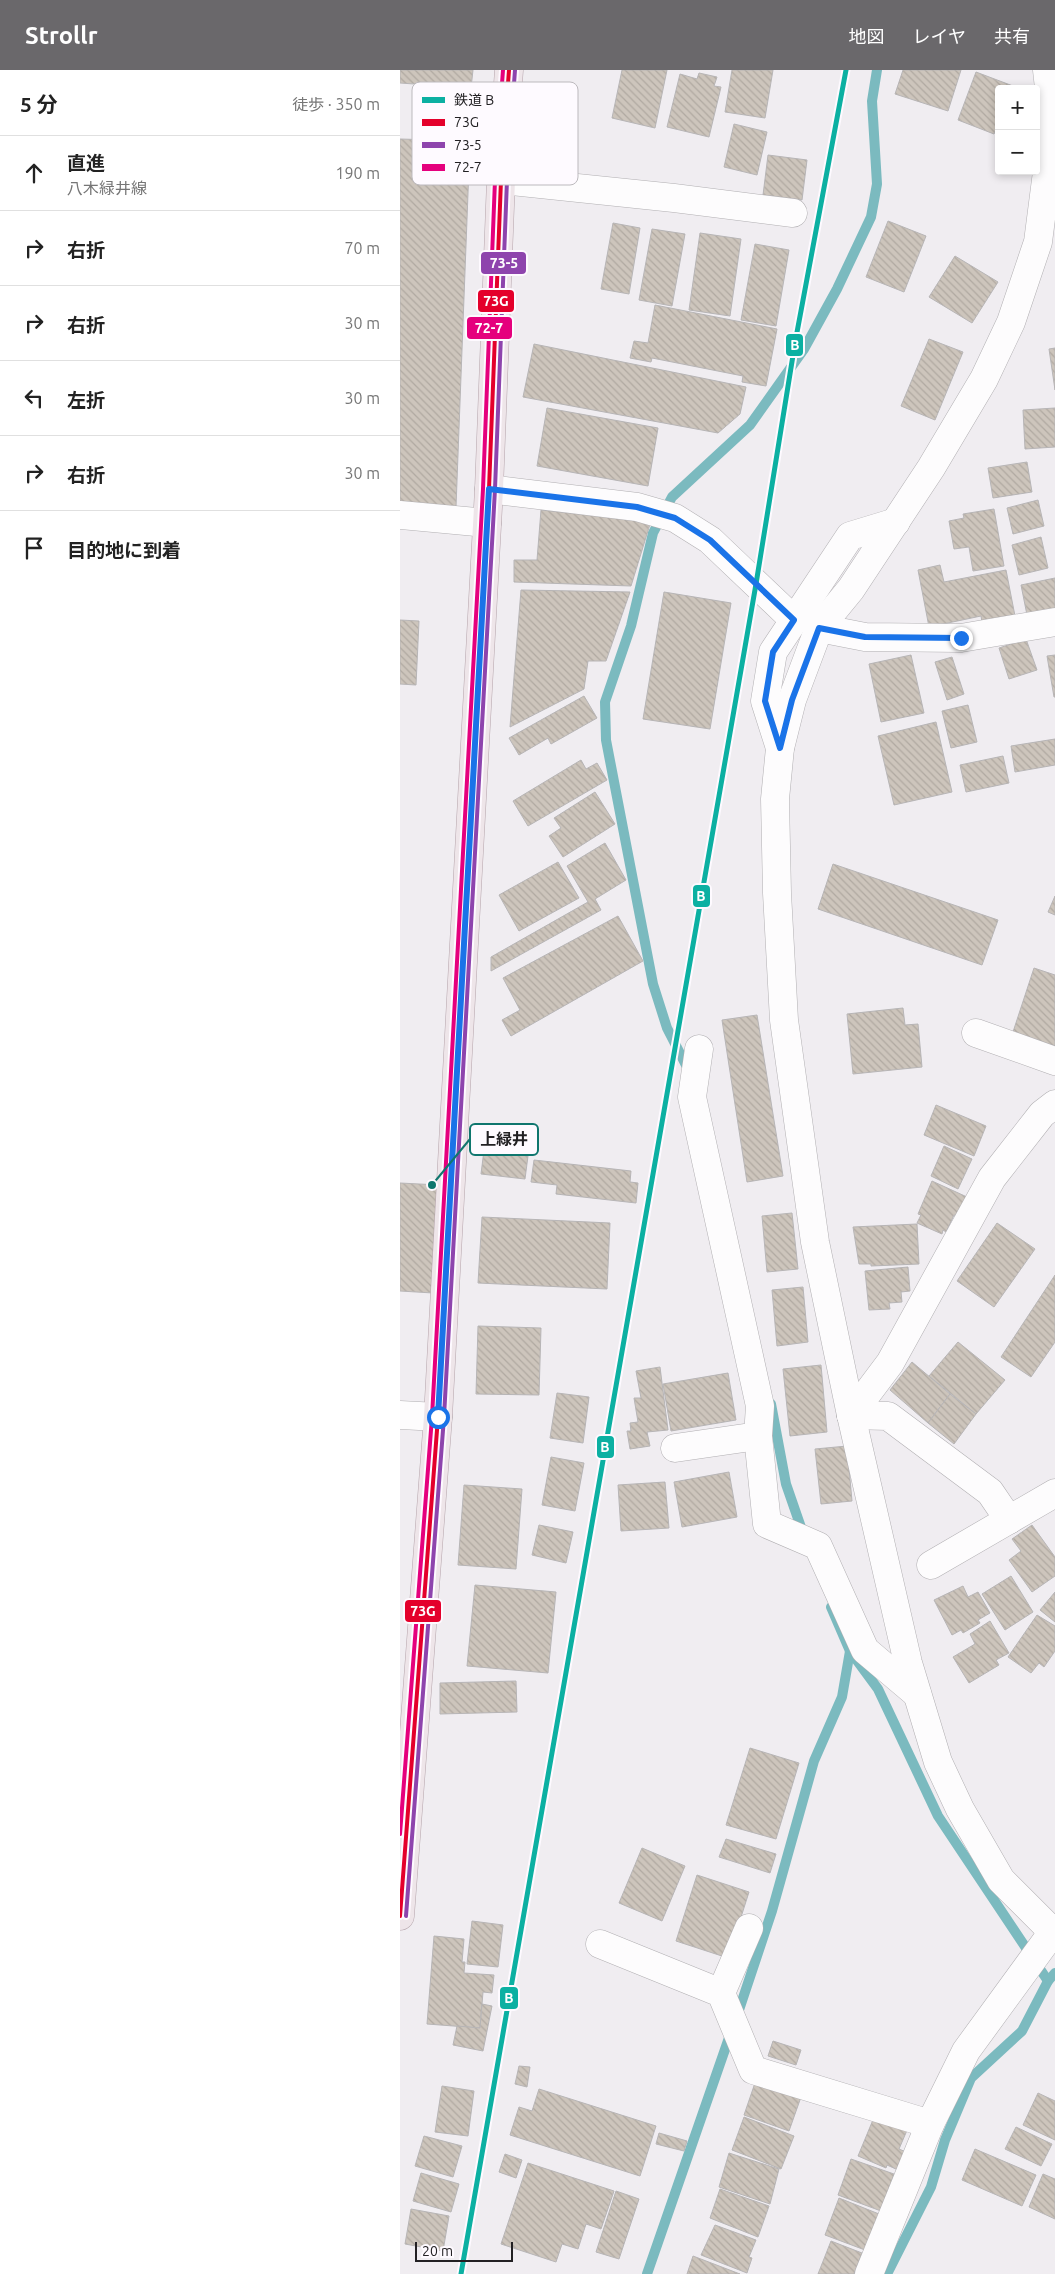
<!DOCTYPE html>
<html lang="ja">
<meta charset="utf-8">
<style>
body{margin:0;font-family:Ubuntu,"Noto Sans JP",sans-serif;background:#f2f2f2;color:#222}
.controls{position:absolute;right:15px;top:15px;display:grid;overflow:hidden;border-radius:5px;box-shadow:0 2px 8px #0003}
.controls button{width:45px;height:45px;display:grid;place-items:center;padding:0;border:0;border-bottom:1px solid #e0e0e0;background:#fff;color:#222;font:25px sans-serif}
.scale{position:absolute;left:15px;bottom:12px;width:98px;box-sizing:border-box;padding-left:5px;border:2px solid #222023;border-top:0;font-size:14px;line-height:18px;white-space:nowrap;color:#222023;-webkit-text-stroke:4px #fefaff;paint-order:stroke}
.stop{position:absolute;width:15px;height:15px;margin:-11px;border:4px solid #1a73e8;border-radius:50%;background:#fff}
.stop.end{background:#1a73e8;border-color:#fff;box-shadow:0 1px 5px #0008}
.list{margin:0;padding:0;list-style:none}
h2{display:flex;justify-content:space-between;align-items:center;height:65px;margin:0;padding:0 20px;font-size:21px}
h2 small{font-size:16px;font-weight:400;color:#767676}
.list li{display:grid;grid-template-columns:32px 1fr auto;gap:15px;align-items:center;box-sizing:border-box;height:75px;padding:0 20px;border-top:1px solid #e0e0e0}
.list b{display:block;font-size:19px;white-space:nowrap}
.list p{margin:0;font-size:16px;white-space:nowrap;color:#767676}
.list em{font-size:16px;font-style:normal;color:#767676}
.icon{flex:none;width:28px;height:28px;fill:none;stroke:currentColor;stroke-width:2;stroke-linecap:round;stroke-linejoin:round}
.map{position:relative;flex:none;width:655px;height:2204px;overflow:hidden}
header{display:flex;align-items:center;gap:30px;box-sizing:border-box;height:70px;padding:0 25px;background:#6a686b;color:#fff}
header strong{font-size:24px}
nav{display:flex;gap:28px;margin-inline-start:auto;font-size:18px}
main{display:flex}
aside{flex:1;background:#fff}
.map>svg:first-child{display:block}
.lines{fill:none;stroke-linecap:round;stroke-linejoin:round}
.stream{stroke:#7bbabf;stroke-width:10}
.building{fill:url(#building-back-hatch);stroke:#b7b5b6}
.minor-casing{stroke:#b1afb2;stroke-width:29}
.major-casing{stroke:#b5a4ab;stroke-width:29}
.minor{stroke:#fdfcfd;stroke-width:28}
.major{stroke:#eee5e9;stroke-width:28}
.bus-1-casing{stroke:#fefaff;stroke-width:8}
.bus-2-casing{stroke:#fefaff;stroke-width:8}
.bus-3-casing{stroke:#fefaff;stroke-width:8}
.bus-1{stroke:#e4002b;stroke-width:4}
.bus-2{stroke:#8e44ad;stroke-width:4}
.bus-3{stroke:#e5007d;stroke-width:4}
.rail-1-casing{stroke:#fefaff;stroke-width:9}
.rail-1{stroke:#0cb0a2;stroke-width:5}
.route{stroke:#1a73e8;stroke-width:6}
.key{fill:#fefaff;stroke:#bcb9bd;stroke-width:1}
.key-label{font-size:14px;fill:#222023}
.leader{fill:none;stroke:#0f766e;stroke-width:2}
.callout-dot{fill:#0f766e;stroke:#fefaff;stroke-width:2}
.callout{fill:#fefaff;stroke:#0f766e;stroke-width:2}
.callout-label{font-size:16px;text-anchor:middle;font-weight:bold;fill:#222023}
.line-badge{stroke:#fefaff;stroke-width:2}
.badge-label{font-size:14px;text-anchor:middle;font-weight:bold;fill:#fff}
</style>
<header>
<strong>Strollr</strong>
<nav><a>地図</a><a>レイヤ</a><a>共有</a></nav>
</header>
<main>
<aside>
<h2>5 分<small>徒歩 · 350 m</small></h2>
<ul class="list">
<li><svg class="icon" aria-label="ahead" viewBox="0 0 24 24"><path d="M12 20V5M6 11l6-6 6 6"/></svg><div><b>直進</b><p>八木緑井線</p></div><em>190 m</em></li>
<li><svg class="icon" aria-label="right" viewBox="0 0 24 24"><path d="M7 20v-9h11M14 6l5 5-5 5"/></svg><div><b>右折</b></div><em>70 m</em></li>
<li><svg class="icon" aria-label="right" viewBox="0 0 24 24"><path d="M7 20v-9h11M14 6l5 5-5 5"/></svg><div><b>右折</b></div><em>30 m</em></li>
<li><svg class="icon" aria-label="left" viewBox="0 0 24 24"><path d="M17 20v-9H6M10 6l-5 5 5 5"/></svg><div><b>左折</b></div><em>30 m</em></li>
<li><svg class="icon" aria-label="right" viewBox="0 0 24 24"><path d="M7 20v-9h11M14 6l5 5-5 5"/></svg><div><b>右折</b></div><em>30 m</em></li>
<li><svg class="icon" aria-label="arrive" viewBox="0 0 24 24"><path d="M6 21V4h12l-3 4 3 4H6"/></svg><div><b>目的地に到着</b></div></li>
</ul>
</aside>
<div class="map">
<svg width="655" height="2204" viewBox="0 0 655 2204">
<defs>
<pattern id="building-back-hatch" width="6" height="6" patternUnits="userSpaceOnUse" patternTransform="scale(1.25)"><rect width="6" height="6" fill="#cdc5bc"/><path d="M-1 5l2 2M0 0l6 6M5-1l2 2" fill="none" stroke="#b0a9a1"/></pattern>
</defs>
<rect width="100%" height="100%" fill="#f0edf1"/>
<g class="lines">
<!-- stream -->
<g class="stream">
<polyline points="289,1001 267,958 253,914 206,670 205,632 231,556 253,463 272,427 350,355 404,279 437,219 471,147 477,114 472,31 477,0"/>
<polyline points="371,1334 386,1414 404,1466"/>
<polyline points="431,1537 450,1581 478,1619 538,1746 648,1911"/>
<polyline points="337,1946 372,1841 414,1691 442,1627 450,1581"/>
<polyline points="247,2204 331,1962"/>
<polyline points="487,2204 531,2117 545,2070 571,2008 622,1961 648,1911 655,1903"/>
</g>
</g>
<!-- building -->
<g class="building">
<polygon points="0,0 73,0 71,18 0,13"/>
<polygon points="222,0 267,0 255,58 212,48"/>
<polygon points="332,0 373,0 365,48 325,42"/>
<polygon points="503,0 561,0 548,41 495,24"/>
<polygon points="576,2 613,16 612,19 599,19 599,52 594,64 558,50"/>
<polygon points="299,3 317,7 314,16 321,17 309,67 267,57 280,4 297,9"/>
<polygon points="334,54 367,62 357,105 324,97"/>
<polygon points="0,69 70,71 56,437 0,435"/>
<polygon points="368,85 407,90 402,130 363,125"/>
<polygon points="488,151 526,166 504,222 466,207"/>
<polygon points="213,153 240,158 229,224 201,219"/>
<polygon points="252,159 285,164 272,236 239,230"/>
<polygon points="300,163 341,169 330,246 289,240"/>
<polygon points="355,174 389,180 376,256 341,250"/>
<polygon points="555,186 598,212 572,253 529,227"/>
<polygon points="255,235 377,259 366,316 342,312 343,306 252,288 251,292 230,288 234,271 248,273"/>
<polygon points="529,269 563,282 535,350 501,336"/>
<polygon points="134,274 346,317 340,344 318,363 123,327"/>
<polygon points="655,278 655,320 649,279"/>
<polygon points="147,338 258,358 248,416 137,396"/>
<polygon points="655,338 655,377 625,379 623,340"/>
<polygon points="627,392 632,422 593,428 588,398"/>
<polygon points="638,430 644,456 613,464 607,438"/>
<polygon points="594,439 604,496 573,501 569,477 554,479 549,451 564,448 563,444"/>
<polygon points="141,440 251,451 231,516 114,512 114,490 137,490"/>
<polygon points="641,467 648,498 619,505 612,475"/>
<polygon points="540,495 544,512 606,500 616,551 583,558 581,546 529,557 518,500"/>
<polygon points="655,508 655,539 627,545 621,515"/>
<polygon points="121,520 230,522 206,591 188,591 184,619 110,657"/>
<polygon points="264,522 331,533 310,659 243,649"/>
<polygon points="0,550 19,551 16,615 0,614"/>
<polygon points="626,569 637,600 609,609 599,578"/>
<polygon points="511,585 524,643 481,652 469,594"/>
<polygon points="655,585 655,627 654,627 647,586"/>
<polygon points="552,587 564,624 547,630 535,592"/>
<polygon points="184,626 197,648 151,674 148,668 119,685 109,668"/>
<polygon points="568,635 577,672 551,678 542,641"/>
<polygon points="536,652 552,722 494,735 478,666"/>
<polygon points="655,669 655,695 615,702 611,676"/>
<polygon points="603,686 609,713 566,722 560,695"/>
<polygon points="181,690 186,699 197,693 207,710 128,756 113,731"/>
<polygon points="195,722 215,754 163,787 149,766 161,758 154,748"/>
<polygon points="205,773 226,810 195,829 201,840 91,901 91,887 188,832 167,796"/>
<polygon points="158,792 179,828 119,861 99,825"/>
<polygon points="433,794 598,850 582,895 418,839"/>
<polygon points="655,826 655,845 648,842"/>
<polygon points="218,846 243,891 111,966 102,950 120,940 103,908"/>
<polygon points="634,898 655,905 655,983 611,968"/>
<polygon points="503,938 505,955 518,954 522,997 453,1004 447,944"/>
<polygon points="357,945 383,1106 347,1112 322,950"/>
<polygon points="536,1035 586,1056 574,1086 524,1065"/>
<polygon points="544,1076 572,1089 558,1119 531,1106"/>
<polygon points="84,1080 128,1086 125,1109 81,1104"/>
<polygon points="134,1090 231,1101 230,1112 238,1113 236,1133 156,1124 157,1115 131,1112"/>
<polygon points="532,1111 567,1127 559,1147 554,1145 546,1162 543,1160 542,1164 517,1153 521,1145 518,1144"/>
<polygon points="0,1113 39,1115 33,1223 0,1221"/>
<polygon points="392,1143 398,1199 367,1202 362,1146"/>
<polygon points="82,1147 210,1153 207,1219 78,1213"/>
<polygon points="597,1153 635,1179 594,1237 557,1211"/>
<polygon points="517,1154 519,1194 471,1196 471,1194 459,1194 453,1157"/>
<polygon points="508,1197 510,1221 501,1222 502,1232 489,1233 490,1239 469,1240 465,1201"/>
<polygon points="655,1205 655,1272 631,1307 601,1287"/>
<polygon points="403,1217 408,1272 377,1276 372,1220"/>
<polygon points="78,1256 141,1258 139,1325 76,1324"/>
<polygon points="558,1272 605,1310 576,1344 529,1306"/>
<polygon points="512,1292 550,1324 528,1353 490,1320"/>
<polygon points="421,1295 427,1362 390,1366 383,1299"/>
<polygon points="260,1297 268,1360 247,1362 250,1376 230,1379 227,1361 231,1361 230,1353 238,1352 234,1328 241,1328 236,1301"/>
<polygon points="328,1303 336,1350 271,1361 263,1314"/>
<polygon points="157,1323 189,1327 183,1373 150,1368"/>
<polygon points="550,1324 576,1344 554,1374 528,1353"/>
<polygon points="447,1376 452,1431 421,1434 415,1379"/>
<polygon points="151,1387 184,1393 175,1441 142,1435"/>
<polygon points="329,1402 337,1447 282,1457 274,1412"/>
<polygon points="265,1412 269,1458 221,1461 218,1415"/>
<polygon points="64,1415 122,1419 116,1499 58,1495"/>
<polygon points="139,1455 173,1462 166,1493 132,1485"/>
<polygon points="632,1455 655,1487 655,1506 632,1522 609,1490 621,1481 612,1469"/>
<polygon points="611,1506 633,1542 605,1560 582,1524"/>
<polygon points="75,1515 156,1522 148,1603 67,1596"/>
<polygon points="563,1516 568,1527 578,1522 590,1543 578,1550 580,1553 563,1563 561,1560 552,1565 534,1530"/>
<polygon points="655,1522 655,1552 640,1540"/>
<polygon points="637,1545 655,1556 655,1581 644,1597 639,1593 631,1603 608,1587"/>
<polygon points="590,1551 609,1583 596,1590 599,1595 569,1613 553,1587 575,1574 570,1564"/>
<polygon points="116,1611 117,1642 40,1644 40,1613"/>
<polygon points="350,1678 399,1693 376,1769 326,1755"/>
<polygon points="326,1769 376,1784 370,1803 319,1787"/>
<polygon points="242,1778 285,1796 262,1851 219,1833"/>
<polygon points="297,1805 349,1822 328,1888 276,1871"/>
<polygon points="72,1851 103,1855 98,1897 67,1894"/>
<polygon points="34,1866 64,1869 62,1892 65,1892 64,1903 94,1905 92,1923 83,1922 80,1958 27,1954"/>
<polygon points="82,1934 92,1936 83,1981 53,1975 57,1956 80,1958"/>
<polygon points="373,1971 401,1980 396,1995 368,1986"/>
<polygon points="119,1996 130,1997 127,2017 115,2014"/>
<polygon points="356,2010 401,2027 389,2061 344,2045"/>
<polygon points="42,2016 74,2021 68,2066 35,2062"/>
<polygon points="139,2019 256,2056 240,2106 110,2065 119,2037 132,2041"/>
<polygon points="638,2023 655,2031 655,2070 623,2055"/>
<polygon points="475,2045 508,2058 499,2079 506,2082 498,2100 487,2095 486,2098 458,2086"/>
<polygon points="344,2047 394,2066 381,2099 332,2080"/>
<polygon points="616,2057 652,2074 641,2096 605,2079"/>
<polygon points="259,2063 287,2071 284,2081 256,2074"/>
<polygon points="24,2066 62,2076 53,2107 15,2096"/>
<polygon points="575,2079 636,2105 622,2136 562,2110"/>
<polygon points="329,2083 379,2099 370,2134 319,2117"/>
<polygon points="105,2084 122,2090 116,2108 99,2102"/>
<polygon points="451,2089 494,2104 481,2141 438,2125"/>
<polygon points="128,2093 214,2121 201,2159 186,2154 178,2179 162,2174 156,2192 101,2174"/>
<polygon points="21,2103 59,2114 51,2142 13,2131"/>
<polygon points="643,2104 655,2109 655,2149 629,2137"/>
<polygon points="320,2119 369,2136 358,2167 310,2148"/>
<polygon points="216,2121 239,2129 219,2189 196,2182"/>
<polygon points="439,2128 479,2144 465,2180 425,2165"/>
<polygon points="11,2139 49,2146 43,2181 5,2174"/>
<polygon points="315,2155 356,2170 349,2187 352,2188 347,2203 301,2185"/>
<polygon points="431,2171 462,2183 454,2204 418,2204"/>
<polygon points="293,2186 340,2204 287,2204"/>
</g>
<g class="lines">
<!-- minor casing -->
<g class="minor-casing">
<g id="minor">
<polyline points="647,0 650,27 647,102 638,172 611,252 584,309 531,398 451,519 419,558 392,630 380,678 375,729 377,823 384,950 415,1172 451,1345 508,1593 538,1692 560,1739 601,1810 655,1864"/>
<polyline points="101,110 274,128 393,143"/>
<polyline points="89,419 237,437 275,448 310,470 394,550"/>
<polyline points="0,445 87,453"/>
<polyline points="419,558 465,567 561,568 655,552"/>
<polyline points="380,678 365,631 373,582 450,466 496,452"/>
<polyline points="576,963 655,991"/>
<polyline points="299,979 292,1027 360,1336 358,1366 367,1454 418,1476 465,1580 517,1624"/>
<polyline points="0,1345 38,1347"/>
<polyline points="451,1345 490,1293 592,1108 642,1044 655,1034"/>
<polyline points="451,1345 488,1346 590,1422 609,1450"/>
<polyline points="275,1378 358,1366"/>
<polyline points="531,1495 655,1423"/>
<polyline points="200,1874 321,1923 353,2000 530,2054"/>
<polyline points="321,1923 349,1858"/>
<polyline points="469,2204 530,2054 566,1981 655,1859"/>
</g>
</g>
<!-- major casing -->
<g class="major-casing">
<polyline id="major" points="0,1846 38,1347 89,419 101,110 109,0"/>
</g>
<!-- minor -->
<use href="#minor" class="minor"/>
<!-- major -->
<use href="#major" class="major"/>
<!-- bus-1 casing -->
<g class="bus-1-casing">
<polyline id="bus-1" points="0,1846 38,1347 89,419 101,110 109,0"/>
</g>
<!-- bus-2 casing -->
<g class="bus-2-casing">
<polyline id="bus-2" points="6,1846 44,1347 95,419 107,110 115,0"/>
</g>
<!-- bus-3 casing -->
<g class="bus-3-casing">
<polyline id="bus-3" points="0,1764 32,1347 83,419 95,110 103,0"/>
</g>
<!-- bus-1 -->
<use href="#bus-1" class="bus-1"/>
<!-- bus-2 -->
<use href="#bus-2" class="bus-2"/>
<!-- bus-3 -->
<use href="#bus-3" class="bus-3"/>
<!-- rail-1 casing -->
<g class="rail-1-casing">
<polyline id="rail-1" points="61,2204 356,514 395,273 446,0"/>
</g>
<!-- rail-1 -->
<use href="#rail-1" class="rail-1"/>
</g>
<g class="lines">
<!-- route -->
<polyline class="route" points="38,1347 89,419 237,437 275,448 310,470 394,550 373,582 365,631 380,678 392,630 419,558 465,567 561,568"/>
</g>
<!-- legend -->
<rect x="12" y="12" width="166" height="103" rx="8" class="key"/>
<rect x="22" y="27" width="23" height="6" fill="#0cb0a2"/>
<rect x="22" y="49" width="23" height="7" fill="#e4002b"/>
<rect x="22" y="72" width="23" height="6" fill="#8e44ad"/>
<rect x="22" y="94" width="23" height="7" fill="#e5007d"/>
<g class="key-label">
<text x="54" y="35">鉄道 B</text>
<text x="54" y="57">73G</text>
<text x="54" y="80">73-5</text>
<text x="54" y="102">72-7</text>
</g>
<!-- callouts -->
<path class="leader" d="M32 1115L70 1069"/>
<circle class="callout-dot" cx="32" cy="1115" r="5"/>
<rect class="callout" x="70" y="1054" width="68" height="31" rx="5"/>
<g class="callout-label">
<text x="104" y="1075">上緑井</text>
</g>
<g class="line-badge">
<rect x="80" y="181" width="47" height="24" rx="5" fill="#8e44ad"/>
<rect x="77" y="219" width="38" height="24" rx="5" fill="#e4002b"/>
<rect x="66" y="246" width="47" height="24" rx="5" fill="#e5007d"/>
<rect x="385" y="263" width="19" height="24" rx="5" fill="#0cb0a2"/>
<rect x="292" y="814" width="19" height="24" rx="5" fill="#0cb0a2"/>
<rect x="196" y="1365" width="19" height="24" rx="5" fill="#0cb0a2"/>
<rect x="4" y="1529" width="38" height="24" rx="5" fill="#e4002b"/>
<rect x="99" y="1916" width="20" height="24" rx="5" fill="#0cb0a2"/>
</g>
<g class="badge-label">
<text x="104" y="198">73-5</text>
<text x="96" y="236">73G</text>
<text x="89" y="263">72-7</text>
<text x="395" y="280">B</text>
<text x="301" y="831">B</text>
<text x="205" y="1382">B</text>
<text x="23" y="1546">73G</text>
<text x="109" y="1933">B</text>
</g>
</svg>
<div class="controls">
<button>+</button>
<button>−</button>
</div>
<div class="scale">20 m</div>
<div class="stop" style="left:38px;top:1347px"></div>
<div class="stop end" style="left:561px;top:568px"></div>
</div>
</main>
